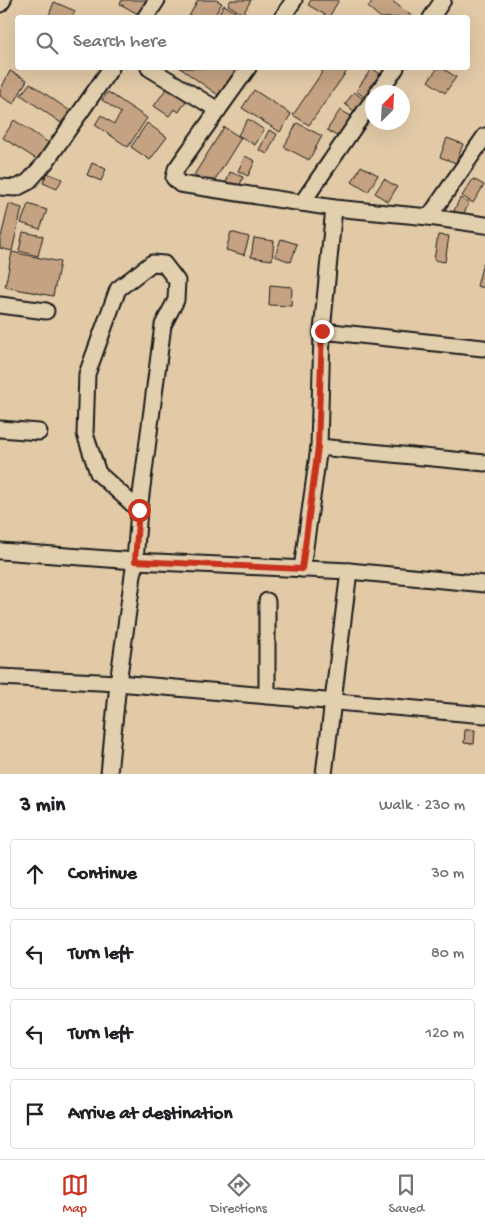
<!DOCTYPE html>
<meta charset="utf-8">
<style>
body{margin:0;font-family:"Gochi Hand",sans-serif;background:#f2f2f2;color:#202124}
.compass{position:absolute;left:365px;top:85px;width:45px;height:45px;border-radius:50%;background:#fff;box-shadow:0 5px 20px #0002;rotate:24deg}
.stop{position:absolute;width:15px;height:15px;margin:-11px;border:4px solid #c8321e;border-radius:50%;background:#fff}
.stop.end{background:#c8321e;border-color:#fff;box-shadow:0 1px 5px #0008}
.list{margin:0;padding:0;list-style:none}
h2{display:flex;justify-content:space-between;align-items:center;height:65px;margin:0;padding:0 20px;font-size:21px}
h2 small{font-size:16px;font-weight:400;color:#757577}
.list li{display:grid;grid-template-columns:32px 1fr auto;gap:15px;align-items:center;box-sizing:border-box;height:70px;margin:0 10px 10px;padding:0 10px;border:1px solid #e0e0e0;border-radius:5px}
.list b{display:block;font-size:19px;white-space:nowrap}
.list em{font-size:16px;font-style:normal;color:#757577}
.icon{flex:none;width:28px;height:28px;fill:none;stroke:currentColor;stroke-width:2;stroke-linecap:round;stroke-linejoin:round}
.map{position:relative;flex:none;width:485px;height:774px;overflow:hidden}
.search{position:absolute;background:#fff;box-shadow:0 5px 20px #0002;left:15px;right:15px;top:15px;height:55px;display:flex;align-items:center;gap:12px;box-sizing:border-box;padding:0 18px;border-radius:5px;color:#757577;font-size:19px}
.sheet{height:385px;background:#fff}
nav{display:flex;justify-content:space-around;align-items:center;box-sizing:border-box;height:70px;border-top:1px solid #e0e0e0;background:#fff;font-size:14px;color:#757577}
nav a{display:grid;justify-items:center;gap:2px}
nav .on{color:#c8321e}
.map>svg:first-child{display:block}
.building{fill:#c5a281;stroke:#1c1c1c}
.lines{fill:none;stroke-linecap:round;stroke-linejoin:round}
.minor-casing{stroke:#1c1c1c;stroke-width:19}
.minor{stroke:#e2cfad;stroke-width:15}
.route{stroke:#c8321e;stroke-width:6}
</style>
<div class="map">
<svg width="485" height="774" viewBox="0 0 485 774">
<rect width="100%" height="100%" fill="#e2caa7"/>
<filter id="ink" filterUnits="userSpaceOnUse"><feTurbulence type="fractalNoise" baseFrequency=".02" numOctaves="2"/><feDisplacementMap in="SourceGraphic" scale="10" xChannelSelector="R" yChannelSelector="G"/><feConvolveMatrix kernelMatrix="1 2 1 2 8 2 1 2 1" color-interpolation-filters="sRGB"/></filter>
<g filter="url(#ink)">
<!-- building -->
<g class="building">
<polygon points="122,0 146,0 138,14 120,4"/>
<polygon points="198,0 216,0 222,3 213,18 188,18"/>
<polygon points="231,0 251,0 243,14 228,5"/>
<polygon points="311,0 339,0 329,17 308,5"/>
<polygon points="373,0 391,0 413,17 381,18 368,7"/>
<polygon points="54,2 75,11 72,18 48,18"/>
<polygon points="224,5 244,17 243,18 216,18"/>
<polygon points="180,68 238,68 218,95"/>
<polygon points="325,68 349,68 309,125 293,115"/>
<polygon points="372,68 380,74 364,97 356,91"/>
<polygon points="438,68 442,68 456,77 445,93 428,81"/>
<polygon points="10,71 27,80 14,104 0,96 0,91"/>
<polygon points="30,83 70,111 61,123 21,95"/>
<polygon points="169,85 188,98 179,112 174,109 169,116 154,106"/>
<polygon points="254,90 291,114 280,132 242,108"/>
<polygon points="108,92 147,118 128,147 95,125 101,115 114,124 121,113 102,100"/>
<polygon points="354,92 363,99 354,111 345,104"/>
<polygon points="340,110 351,116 338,137 327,130"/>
<polygon points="248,119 264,130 255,145 238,135"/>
<polygon points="14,120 49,143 38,160 3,138"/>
<polygon points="147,123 167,137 150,160 131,147"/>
<polygon points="297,123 322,136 309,160 284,147"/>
<polygon points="224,127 241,138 211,186 194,175"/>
<polygon points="269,130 277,134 267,154 259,150"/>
<polygon points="447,138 463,144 456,163 440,157"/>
<polygon points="245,156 255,161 248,176 238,171"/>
<polygon points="92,163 106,169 101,181 87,175"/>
<polygon points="361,166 378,175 368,192 352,182"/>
<polygon points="230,172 243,177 239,188 226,183"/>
<polygon points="47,173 62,179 57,189 43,183"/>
<polygon points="384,179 397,187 388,202 375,193"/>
<polygon points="473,179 484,185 473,203 462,196"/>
<polygon points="460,198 469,203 461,219 452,215"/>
<polygon points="9,204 22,208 12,251 0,248 0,241"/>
<polygon points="28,204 47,210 40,229 21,223"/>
<polygon points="23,232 43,236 38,256 19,251"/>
<polygon points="231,232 249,237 244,255 226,250"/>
<polygon points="438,235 449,236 445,262 434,260"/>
<polygon points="254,238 274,241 272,260 251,257"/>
<polygon points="281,239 297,244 291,262 275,256"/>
<polygon points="12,252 60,262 53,296 5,287"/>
<polygon points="483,263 485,264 485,288 477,286"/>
<polygon points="270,285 292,287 291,306 269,305"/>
<polygon points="465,730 475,730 474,744 464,743"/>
</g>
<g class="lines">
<!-- minor casing -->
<g class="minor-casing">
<g id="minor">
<polyline points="0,4 3,0"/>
<polyline points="145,18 157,0"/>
<polyline points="282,18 294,0"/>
<polyline points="431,18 443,0"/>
<polyline points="149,68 218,110"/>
<polyline points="248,68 176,169 174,178 180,184 334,208 429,217 485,225"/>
<polyline points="378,92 396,68"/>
<polyline points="0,187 16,188 28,182 45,163 111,68"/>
<polyline points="302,203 372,101"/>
<polyline points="429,217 485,136"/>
<polyline points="0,305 46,311"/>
<polyline points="322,331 483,348"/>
<polyline points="0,429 39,432"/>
<polyline points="319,447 485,463"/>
<polyline points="0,551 135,561 349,571 485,584"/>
<polyline points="302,569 319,447 322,331 334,208"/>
<polyline points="267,601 267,696"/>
<polyline points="0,677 118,683 485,715"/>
<polyline points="109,774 118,683 135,561 139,510 163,325 176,300 177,281 164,264 152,263 118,289 87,374 85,434 98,473 139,510"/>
<polyline points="324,774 349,571"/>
</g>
</g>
<!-- minor -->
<use href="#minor" class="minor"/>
</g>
</g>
<g class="lines" filter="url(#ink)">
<!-- route -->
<polyline class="route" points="139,510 135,561 302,569 318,447 322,331"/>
</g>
</svg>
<svg class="compass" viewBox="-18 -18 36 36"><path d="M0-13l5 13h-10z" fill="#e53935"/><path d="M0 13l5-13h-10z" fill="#757577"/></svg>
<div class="stop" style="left:139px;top:510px"></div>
<div class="stop end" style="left:322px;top:331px"></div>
<div class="search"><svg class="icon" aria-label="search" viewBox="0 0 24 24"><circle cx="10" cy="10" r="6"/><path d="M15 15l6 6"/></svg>Search here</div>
</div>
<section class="sheet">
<h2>3 min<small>Walk · 230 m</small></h2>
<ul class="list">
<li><svg class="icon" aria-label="ahead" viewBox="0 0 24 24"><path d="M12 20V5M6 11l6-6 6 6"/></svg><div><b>Continue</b></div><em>30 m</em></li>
<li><svg class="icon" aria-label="left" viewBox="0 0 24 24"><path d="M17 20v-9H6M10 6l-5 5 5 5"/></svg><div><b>Turn left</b></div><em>80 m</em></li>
<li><svg class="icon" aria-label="left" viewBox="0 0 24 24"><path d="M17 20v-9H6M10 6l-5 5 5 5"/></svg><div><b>Turn left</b></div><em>120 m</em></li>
<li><svg class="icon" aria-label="arrive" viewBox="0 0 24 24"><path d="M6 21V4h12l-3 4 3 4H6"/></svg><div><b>Arrive at destination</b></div></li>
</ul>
</section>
<nav>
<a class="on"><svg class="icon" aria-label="map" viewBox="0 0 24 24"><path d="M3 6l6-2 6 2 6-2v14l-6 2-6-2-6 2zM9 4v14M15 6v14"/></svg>Map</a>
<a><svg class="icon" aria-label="directions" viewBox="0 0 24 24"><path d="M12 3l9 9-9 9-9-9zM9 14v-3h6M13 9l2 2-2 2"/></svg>Directions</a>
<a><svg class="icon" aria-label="saved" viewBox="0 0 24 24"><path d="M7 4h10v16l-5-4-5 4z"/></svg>Saved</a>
</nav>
